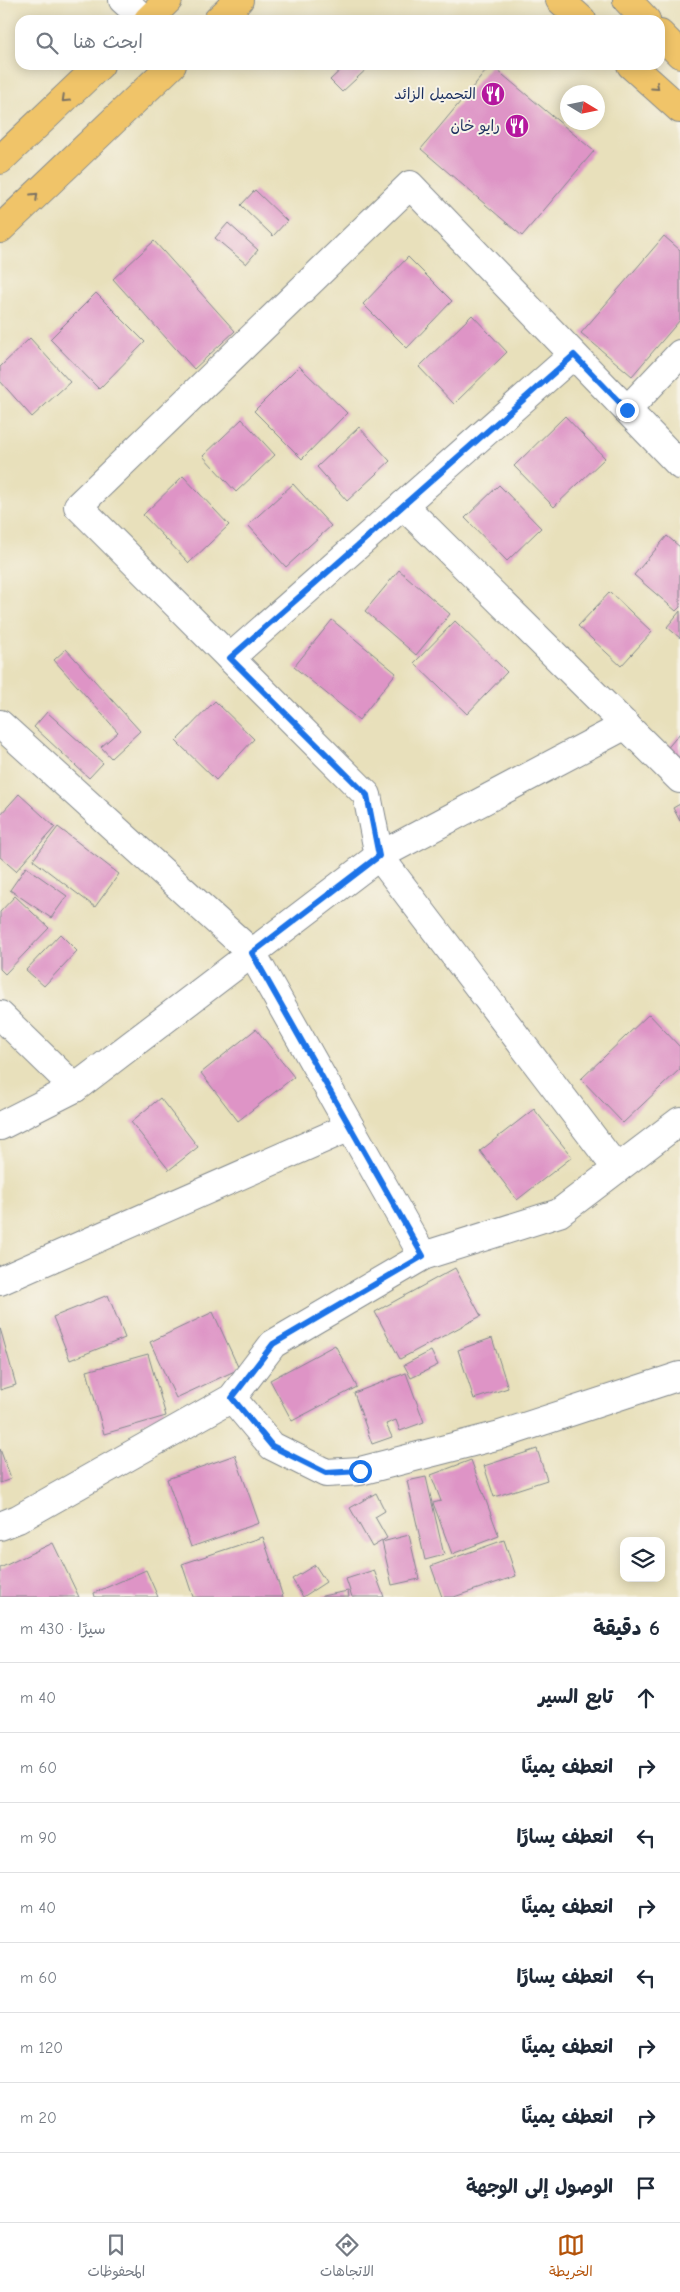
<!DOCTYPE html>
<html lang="ar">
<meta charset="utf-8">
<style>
body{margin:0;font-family:"Comic Neue","Playpen Sans Arabic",sans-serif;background:#f6f6f7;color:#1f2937;direction:rtl}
.controls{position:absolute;right:15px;bottom:15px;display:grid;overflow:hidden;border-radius:10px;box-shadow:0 2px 12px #0003}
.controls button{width:45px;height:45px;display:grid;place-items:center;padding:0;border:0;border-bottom:1px solid #e0e1e3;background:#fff;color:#1f2937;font:25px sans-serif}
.compass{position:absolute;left:560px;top:85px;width:45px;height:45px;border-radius:50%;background:#fff;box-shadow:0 2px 12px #0003;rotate:100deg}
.stop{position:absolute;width:15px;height:15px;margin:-11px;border:4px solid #1a73e8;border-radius:50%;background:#fff}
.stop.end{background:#1a73e8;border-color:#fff;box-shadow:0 1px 5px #0008}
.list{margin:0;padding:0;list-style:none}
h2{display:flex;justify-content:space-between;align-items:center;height:65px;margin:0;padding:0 20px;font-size:21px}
h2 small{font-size:16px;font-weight:400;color:#747a83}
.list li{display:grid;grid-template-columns:32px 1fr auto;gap:15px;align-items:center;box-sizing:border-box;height:70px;padding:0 20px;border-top:1px solid #e0e1e3}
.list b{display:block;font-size:19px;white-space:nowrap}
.list em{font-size:16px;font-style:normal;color:#747a83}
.icon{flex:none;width:28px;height:28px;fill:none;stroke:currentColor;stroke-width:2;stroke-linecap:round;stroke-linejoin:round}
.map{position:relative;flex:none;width:680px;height:1597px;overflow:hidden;direction:ltr}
.search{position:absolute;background:#fff;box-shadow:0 2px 12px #0003;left:15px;right:15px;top:15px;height:55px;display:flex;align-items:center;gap:12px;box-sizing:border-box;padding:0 18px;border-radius:15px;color:#747a83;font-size:19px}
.sheet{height:625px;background:#fff}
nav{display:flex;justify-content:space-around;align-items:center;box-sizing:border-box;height:70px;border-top:1px solid #e0e1e3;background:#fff;font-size:14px;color:#747a83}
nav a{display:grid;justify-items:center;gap:2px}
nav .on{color:#b45309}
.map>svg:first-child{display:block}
.building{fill:#de94c6}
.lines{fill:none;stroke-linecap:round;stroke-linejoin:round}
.minor-casing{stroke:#82888c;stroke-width:30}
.major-casing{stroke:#82888c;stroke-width:30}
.minor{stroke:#fff;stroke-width:28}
.major{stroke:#f0c469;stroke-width:28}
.oneway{stroke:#7b7263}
.route{stroke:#1a73e8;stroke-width:6}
.labels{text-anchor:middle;stroke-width:4;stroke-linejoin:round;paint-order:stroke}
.poi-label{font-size:15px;fill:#1b2f5e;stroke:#f7f3e8;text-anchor:end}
</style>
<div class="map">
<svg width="680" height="1597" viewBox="0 0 680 1597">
<rect width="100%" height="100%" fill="#f7f3e8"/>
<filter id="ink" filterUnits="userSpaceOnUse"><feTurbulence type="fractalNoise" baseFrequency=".02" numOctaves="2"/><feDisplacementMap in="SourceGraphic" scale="10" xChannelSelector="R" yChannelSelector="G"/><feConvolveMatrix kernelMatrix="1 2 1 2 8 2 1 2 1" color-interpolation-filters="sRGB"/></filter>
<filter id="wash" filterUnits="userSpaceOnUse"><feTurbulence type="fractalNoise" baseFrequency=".0096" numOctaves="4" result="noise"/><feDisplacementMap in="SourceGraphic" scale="20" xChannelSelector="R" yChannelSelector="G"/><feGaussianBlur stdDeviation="1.12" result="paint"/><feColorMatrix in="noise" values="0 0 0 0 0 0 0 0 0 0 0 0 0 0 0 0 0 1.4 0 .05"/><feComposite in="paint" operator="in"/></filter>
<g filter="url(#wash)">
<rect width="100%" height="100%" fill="#e8e0bb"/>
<g id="blocks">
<!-- building -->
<g class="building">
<polygon points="346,65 371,65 342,92 330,80"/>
<polygon points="491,65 594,151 522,236 421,149"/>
<polygon points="255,190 287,221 273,236 241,205"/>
<polygon points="228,223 258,250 246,264 215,238"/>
<polygon points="664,236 680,250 680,320 632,376 581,333"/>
<polygon points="154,241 235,331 194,369 113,279"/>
<polygon points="408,257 452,301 407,348 363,304"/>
<polygon points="96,293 145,342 99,389 50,339"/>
<polygon points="472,315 507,352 454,404 419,367"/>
<polygon points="30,338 70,382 32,417 0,381 0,367"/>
<polygon points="299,366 347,413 302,459 254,411"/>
<polygon points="565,416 605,458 554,507 514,466"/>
<polygon points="242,419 275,455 236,492 203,456"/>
<polygon points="359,427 390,461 347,501 317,467"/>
<polygon points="183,476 229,525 189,563 143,515"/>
<polygon points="293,484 331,526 286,567 248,525"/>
<polygon points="499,485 541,528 507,561 465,518"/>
<polygon points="667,536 680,547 680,607 676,611 634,575"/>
<polygon points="399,570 450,614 416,655 365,611"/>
<polygon points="610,592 652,632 621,666 578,626"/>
<polygon points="680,611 680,638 667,627"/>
<polygon points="332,620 396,673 359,720 294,667"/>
<polygon points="455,621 507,672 467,714 414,663"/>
<polygon points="66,649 140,731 111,758 101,747 118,732 54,660"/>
<polygon points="215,701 254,739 216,780 176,741"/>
<polygon points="47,712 103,763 89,778 34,727"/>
<polygon points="680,733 680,763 665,751"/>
<polygon points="19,794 55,827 16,871 0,857 0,815"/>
<polygon points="680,804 680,821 673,808"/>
<polygon points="58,827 119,874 95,907 33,860"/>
<polygon points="26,867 67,896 51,918 10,890"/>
<polygon points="15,896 49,928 5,974 0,969 0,912"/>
<polygon points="60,934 77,951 44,986 26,970"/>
<polygon points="649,1014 680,1047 680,1069 623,1123 581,1079"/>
<polygon points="256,1029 294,1077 238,1121 201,1073"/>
<polygon points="160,1098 198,1147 169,1170 131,1122"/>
<polygon points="534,1109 572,1157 517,1200 480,1151"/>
<polygon points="455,1268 481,1316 400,1359 375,1312"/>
<polygon points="108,1295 125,1338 70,1360 53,1317"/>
<polygon points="213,1312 239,1369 176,1398 150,1342"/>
<polygon points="0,1328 16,1385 0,1390"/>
<polygon points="492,1338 508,1388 474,1399 458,1350"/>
<polygon points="335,1345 357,1387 292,1421 270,1380"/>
<polygon points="431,1351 438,1365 411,1378 404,1365"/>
<polygon points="148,1354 166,1416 104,1434 87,1371"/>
<polygon points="406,1373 424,1422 400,1431 396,1420 386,1424 392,1437 372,1444 354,1393"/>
<polygon points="0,1449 11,1479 0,1483"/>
<polygon points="537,1449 547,1480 494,1497 484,1466"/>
<polygon points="235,1455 259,1523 191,1547 167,1479"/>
<polygon points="471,1460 499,1536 452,1554 433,1503 441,1501 431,1475"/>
<polygon points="426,1477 444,1555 425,1560 407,1481"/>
<polygon points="376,1493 385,1511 375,1517 387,1538 372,1547 350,1508"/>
<polygon points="409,1535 419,1579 392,1585 382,1542"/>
<polygon points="263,1537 283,1597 193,1597 182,1564"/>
<polygon points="504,1540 516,1576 454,1597 442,1597 431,1566"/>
<polygon points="53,1543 79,1597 0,1597 0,1568"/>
<polygon points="315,1565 326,1582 303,1597 292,1579"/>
<polygon points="146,1570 158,1597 95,1597 94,1593"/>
<polygon points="374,1570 384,1597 352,1597 346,1579"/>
<polygon points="348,1591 349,1597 322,1597 322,1596"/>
</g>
</g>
</g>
<g filter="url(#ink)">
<use href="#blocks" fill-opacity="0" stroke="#82888c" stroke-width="1"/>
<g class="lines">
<!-- minor casing -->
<g class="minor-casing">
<g id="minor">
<polyline points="123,0 145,20"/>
<polyline points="627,410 680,354"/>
<polyline points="403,505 680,779"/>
<polyline points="230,658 573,355"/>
<polyline points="0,724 252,953 423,1256"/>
<polyline points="626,725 379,856 367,795 78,506 410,185 680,465"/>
<polyline points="0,1015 75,1088"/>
<polyline points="0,1126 75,1088 379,856 617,1169"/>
<polyline points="0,1281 350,1127"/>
<polyline points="232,1398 272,1446 326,1473 360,1471 500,1435 680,1376"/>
<polyline points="0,1526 18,1519 232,1398 273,1344 423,1256 559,1213 680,1121"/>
</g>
</g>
<!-- major casing -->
<g class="major-casing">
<g id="major">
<polyline points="560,0 582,20"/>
<polyline points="627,0 646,20"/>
<polyline points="148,20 168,0"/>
<polyline points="218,20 239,0"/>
<polyline points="660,34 680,54"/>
<polyline points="631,65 680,109"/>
<polyline points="0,160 100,65"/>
<polyline points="0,229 172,65"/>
</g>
</g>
<!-- minor -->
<use href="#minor" class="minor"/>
<!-- major -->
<use href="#major" class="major"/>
</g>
<!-- one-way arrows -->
<defs><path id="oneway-chevron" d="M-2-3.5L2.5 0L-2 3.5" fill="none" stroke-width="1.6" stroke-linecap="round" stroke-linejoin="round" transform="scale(1.25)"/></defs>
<g class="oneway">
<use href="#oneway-chevron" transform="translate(656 87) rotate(42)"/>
<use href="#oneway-chevron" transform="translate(65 99) rotate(136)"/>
<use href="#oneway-chevron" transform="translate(35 196) rotate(-44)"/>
</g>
</g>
<g class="lines" filter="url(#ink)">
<!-- route -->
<polyline class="route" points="360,1471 326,1473 272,1446 232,1398 273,1344 423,1256 252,953 379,856 367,795 230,658 574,355 627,410"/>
</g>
<!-- icons -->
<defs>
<g id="restaurant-disc" transform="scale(1.25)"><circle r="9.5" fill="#b5179e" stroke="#f7f3e8"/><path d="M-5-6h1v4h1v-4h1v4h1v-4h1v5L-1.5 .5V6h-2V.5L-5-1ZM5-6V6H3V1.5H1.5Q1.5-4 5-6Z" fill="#fff"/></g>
</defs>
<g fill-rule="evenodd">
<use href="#restaurant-disc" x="493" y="94"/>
<use href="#restaurant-disc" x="517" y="126"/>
</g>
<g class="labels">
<!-- poi labels -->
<g class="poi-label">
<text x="476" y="99">التحميل الزائد</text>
<text x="500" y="131">رايو خان</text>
</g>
</g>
</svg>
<div class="controls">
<button><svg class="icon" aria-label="layers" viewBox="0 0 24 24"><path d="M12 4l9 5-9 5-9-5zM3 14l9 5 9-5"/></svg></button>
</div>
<svg class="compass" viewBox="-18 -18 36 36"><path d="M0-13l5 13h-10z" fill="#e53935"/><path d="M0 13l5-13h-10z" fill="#747a83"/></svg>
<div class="stop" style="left:360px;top:1471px"></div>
<div class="stop end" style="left:627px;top:410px"></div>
<div class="search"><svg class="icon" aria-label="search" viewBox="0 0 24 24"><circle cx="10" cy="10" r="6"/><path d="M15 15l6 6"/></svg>ابحث هنا</div>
</div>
<section class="sheet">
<h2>6 دقيقة<small>سيرًا · 430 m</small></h2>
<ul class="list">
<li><svg class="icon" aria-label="ahead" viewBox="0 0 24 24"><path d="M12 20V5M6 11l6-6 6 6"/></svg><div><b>تابع السير</b></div><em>40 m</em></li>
<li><svg class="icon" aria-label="right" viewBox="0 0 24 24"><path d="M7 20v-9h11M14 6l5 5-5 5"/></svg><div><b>انعطف يمينًا</b></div><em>60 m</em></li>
<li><svg class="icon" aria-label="left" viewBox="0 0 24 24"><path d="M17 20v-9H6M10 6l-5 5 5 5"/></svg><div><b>انعطف يسارًا</b></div><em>90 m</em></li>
<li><svg class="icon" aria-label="right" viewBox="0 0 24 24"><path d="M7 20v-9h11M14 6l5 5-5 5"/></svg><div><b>انعطف يمينًا</b></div><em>40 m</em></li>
<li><svg class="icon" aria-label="left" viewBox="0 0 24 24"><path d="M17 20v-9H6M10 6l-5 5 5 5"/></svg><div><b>انعطف يسارًا</b></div><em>60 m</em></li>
<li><svg class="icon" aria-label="right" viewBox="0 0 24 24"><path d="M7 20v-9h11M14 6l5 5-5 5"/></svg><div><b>انعطف يمينًا</b></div><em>120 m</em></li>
<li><svg class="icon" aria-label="right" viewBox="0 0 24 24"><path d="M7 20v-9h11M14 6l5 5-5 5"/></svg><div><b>انعطف يمينًا</b></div><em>20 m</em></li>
<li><svg class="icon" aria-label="arrive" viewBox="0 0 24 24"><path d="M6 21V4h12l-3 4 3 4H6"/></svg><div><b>الوصول إلى الوجهة</b></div></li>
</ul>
</section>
<nav>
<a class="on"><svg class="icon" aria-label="map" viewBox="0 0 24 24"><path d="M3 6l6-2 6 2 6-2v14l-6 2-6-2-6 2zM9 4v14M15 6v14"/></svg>الخريطة</a>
<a><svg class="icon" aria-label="directions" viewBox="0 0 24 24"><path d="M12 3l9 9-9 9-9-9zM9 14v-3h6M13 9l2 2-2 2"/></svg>الاتجاهات</a>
<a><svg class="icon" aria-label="saved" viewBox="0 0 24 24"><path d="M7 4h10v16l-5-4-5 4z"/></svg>المحفوظات</a>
</nav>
